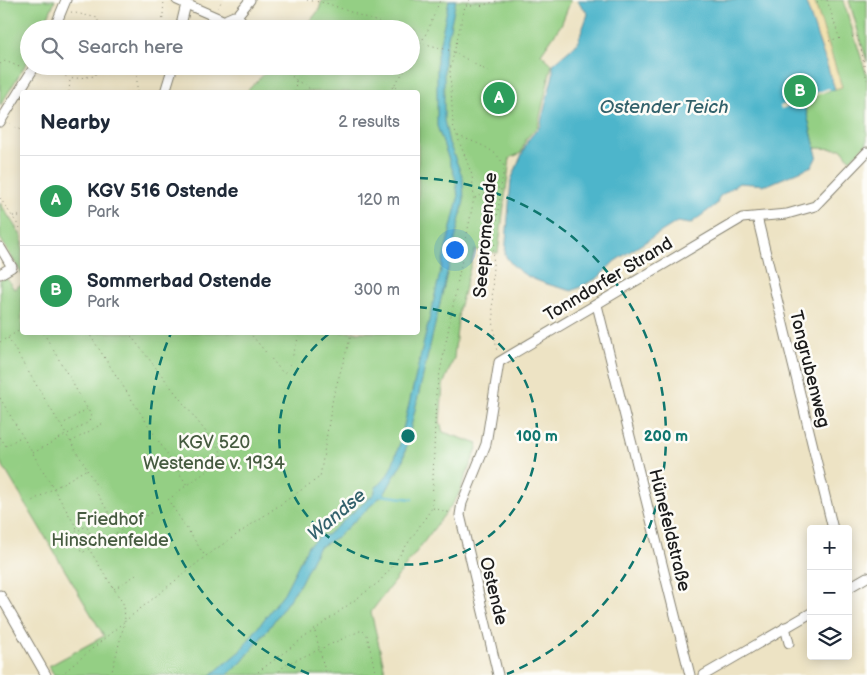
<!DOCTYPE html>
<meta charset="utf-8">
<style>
body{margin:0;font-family:"Balsamiq Sans",sans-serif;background:#f6f6f7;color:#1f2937}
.controls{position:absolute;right:15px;bottom:15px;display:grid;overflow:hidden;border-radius:5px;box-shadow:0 2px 12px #0003}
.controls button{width:45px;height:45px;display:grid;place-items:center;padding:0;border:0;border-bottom:1px solid #e0e1e3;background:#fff;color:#1f2937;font:25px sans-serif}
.you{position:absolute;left:454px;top:249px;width:18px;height:18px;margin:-12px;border:4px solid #fff;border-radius:50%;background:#1a73e8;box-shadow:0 0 0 8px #1a73e833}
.badge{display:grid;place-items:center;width:32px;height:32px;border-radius:50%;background:#0f766e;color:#fff;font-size:16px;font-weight:700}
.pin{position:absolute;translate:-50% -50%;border:2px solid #fff;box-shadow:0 1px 5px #0006}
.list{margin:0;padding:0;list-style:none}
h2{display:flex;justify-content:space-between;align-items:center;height:65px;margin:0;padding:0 20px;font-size:21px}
h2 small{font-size:16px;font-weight:400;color:#747a83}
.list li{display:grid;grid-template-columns:32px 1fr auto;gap:15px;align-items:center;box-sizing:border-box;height:90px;padding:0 20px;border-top:1px solid #e0e1e3}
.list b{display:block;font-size:19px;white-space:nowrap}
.list p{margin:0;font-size:16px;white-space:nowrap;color:#747a83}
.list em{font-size:16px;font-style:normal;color:#747a83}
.icon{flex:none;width:28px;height:28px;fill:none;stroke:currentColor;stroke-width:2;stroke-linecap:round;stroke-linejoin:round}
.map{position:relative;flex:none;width:867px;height:675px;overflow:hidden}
.search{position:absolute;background:#fff;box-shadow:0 2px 12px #0003;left:20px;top:20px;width:400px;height:55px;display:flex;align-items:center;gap:12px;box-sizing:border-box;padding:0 18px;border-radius:28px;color:#747a83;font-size:19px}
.panel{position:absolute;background:#fff;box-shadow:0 2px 12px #0003;left:20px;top:90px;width:400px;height:245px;border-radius:5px}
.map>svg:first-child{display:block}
.green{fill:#94cf84;stroke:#587650}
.sand{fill:#eeda9e;stroke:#857b5d}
.water{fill:#4db5cb;stroke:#346874}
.pier{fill:#ede3c4}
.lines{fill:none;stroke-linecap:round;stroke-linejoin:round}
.stream{stroke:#4db5cb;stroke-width:2.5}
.minor-casing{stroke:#848070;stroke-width:11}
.path{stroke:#848070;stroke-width:1;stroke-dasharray:1 4;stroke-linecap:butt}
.minor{stroke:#fff;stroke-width:9}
.ring{fill:none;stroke:#0f766e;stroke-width:2.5;stroke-dasharray:9 6}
.labels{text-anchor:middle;stroke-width:5;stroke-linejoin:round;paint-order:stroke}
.street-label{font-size:18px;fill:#1c1c1c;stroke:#fdfcf7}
.park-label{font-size:18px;fill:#465b40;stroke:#fdfcf7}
.water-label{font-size:19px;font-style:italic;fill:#32616b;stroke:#fdfcf7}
.centre{fill:#0f766e;stroke:#fdfcf7;stroke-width:2.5}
.ring-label{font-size:15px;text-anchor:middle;font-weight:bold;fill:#0f766e;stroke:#fdfcf7;stroke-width:5;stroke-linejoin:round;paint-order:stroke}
</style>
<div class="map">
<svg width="867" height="675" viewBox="0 0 867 675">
<rect width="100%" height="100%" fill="#fdfcf7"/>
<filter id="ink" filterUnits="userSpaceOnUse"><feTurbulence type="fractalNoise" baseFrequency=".02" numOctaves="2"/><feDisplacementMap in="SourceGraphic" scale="10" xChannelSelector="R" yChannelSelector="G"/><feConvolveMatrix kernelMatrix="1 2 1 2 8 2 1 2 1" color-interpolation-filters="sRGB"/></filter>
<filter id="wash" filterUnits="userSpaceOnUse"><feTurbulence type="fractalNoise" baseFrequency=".0096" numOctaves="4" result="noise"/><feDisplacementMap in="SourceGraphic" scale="20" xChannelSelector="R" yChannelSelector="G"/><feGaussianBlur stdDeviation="1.12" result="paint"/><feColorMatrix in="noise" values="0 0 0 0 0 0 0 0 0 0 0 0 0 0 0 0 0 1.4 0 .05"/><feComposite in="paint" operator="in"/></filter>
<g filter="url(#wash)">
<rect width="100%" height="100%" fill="#ede3c4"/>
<!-- green -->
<g class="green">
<polygon points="0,0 55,0 43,29 29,29 29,59 0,106"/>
<polygon points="322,0 571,0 561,25 541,54 552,64 538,126 526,139 521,153 510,158 498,253 475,250 459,309 454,358 443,385 440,422 443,432 478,444 476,451 457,498 371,612 386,675 54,675 49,666 104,636 0,461 0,280 6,277 14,289 22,284 22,332 418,332 418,92 246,92 272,66 411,66 411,29 304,29 319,10"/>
<polygon points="709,0 843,0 867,76 867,143 850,160 842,149 815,148 805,106"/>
<polygon points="849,0 867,0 867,62"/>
<polygon points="0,203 22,237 22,274 0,238"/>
</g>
<!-- sand -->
<polygon class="sand" points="805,0 814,0 842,87 835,89"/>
<!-- water -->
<g class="water">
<path d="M449,0h7l-12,56v64l5,23 14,35 1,23 -61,260 -18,32 -8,7 -40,37 -19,11 -18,36 -31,44 -28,35 -14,12h-16l29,-24 44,-58 24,-47 12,-10 7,-1 47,-41 2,-7c13,-7 18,-28 23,-41l59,-248 -2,-18 -19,-54v-70z"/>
<path d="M577,0h228l30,89 -26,7 3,7 -7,3 12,50 -5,10 -45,19 -28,-2 -20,14 -2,7 -27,20 -13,-2 -62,39 -17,17 -26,13c-25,-7 -53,-12 -67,-36l6,-75 17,-40 12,-14 13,-51v-11l24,-20 11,-30z"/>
</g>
<!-- pier -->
<polygon class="pier" points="829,88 830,90 781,109 780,106"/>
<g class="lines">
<!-- stream -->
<polyline class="stream" points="380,495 412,499"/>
</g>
</g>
<g filter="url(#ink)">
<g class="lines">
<!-- minor casing -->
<g class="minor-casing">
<g id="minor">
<polyline points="177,0 225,21"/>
<polyline points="237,16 250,0"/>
<polyline points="54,29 66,0"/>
<polyline points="180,29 186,4"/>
<polyline points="226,29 227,19 234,16 241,20 241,29"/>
<polyline points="165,92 173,66"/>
<polyline points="0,122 35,66"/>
<polyline points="757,217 833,529"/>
<polyline points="0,247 12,267 0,274"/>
<polyline points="597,305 690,675"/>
<polyline points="848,588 867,577"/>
<polyline points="0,595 46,675"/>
<polyline points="785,627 789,643"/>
<polyline points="498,675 460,515 462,503 486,444 499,362 742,218 787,214 815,206 867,152"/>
<polyline points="704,675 811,613"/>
</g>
</g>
<!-- path -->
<g class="path">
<polyline points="307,0 326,3 397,29"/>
<polyline points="827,0 840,40 843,40"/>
<polyline points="817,2 822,0"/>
<polyline points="466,6 480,6 500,0"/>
<polyline points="218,8 222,0"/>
<polyline points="71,12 98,18 98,29"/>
<polyline points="162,29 164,0"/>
<polyline points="411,36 422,43 452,51 491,73"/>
<path d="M852,37l5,-1c6,14 6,29 10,44"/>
<polyline points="829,41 838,38"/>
<polyline points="411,61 429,28 440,0"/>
<polyline points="0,64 5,61 22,68"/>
<polyline points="48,66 69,78"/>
<polyline points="281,66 296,80 315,92"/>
<polyline points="395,86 397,92"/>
<polyline points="69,92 70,79 95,76 97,66"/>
<polyline points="137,92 137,71 160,71 160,66"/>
<polyline points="295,92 296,81"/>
<polyline points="389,92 408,66"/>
<polyline points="10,124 22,131"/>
<path d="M458,136c16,6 41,13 46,31 -9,61 -17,123 -7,185"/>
<polyline points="0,198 22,231"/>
<polyline points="475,198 501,187"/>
<polyline points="13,216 22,216"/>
<polyline points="88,332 187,485 168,500 205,556"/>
<polyline points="128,332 220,450 223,459 188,485"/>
<polyline points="249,332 283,373 288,371 300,332"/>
<polyline points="8,338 87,469 32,501"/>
<polyline points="0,342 22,329"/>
<polyline points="0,398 78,530 71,535 82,553 89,549 124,605 125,621 61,675"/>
<polyline points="61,425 87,409"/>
<polyline points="0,437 6,446 22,436"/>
<polyline points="71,442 105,422"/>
<polyline points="33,453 89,422 91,415 43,332"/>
<polyline points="87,470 98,488 95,490 119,529"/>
<polyline points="433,508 451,513"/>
<polyline points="79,530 86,526 96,543"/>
<polyline points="90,548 158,509"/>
<polyline points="114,589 139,573"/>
<polyline points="315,632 326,675"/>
<polyline points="111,675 125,621 206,556 320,477 333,397 352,332"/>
<polyline points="254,675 379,582 391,568 432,508 436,393 474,198 472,175 453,125 450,70 465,6 470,0"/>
<polyline points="276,675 285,665 362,630 367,635 376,675"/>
</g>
<!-- minor -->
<use href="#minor" class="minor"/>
</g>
</g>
<!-- distance rings -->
<g class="ring">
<path d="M418 307A129 129 0 1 1 330 333"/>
<path d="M309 674A258 258 0 0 1 171 333M419 178A258 258 0 0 1 507 674"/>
</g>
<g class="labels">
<!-- street labels -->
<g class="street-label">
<text transform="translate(485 235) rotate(-85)" y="6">Seepromenade</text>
<text transform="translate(608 279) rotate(-31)" y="6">Tonndorfer Strand</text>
<text transform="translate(810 369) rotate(76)" y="6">Tongrubenweg</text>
<text transform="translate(670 530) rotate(76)" y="6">Hünefeldstraße</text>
<text transform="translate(494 591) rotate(76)" y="6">Ostende</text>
</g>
<!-- park labels -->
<g class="park-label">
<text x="214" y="448">KGV 520<tspan x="214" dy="21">Westende v. 1934</tspan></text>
<text x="110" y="525">Friedhof<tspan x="110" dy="21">Hinschenfelde</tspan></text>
</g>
<!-- water labels -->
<g class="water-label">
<text x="664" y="113">Ostender Teich</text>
<text transform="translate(336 514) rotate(-40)" y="7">Wandse</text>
</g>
</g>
<circle cx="408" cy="436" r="8" class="centre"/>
<g class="ring-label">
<text x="537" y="441">100 m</text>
<text x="666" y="441">200 m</text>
</g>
</svg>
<div class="controls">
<button>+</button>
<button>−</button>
<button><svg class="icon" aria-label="layers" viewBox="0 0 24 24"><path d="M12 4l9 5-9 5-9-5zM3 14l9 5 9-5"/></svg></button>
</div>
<div class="you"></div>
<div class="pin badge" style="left:499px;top:98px;background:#2e9e5b">A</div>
<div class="pin badge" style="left:800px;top:91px;background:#2e9e5b">B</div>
<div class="search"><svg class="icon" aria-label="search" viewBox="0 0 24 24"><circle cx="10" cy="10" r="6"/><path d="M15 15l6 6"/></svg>Search here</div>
<section class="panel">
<h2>Nearby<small>2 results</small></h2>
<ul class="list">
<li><span class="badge" style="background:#2e9e5b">A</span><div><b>KGV 516 Ostende</b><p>Park</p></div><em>120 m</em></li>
<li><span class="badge" style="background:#2e9e5b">B</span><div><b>Sommerbad Ostende</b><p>Park</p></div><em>300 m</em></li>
</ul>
</section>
</div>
